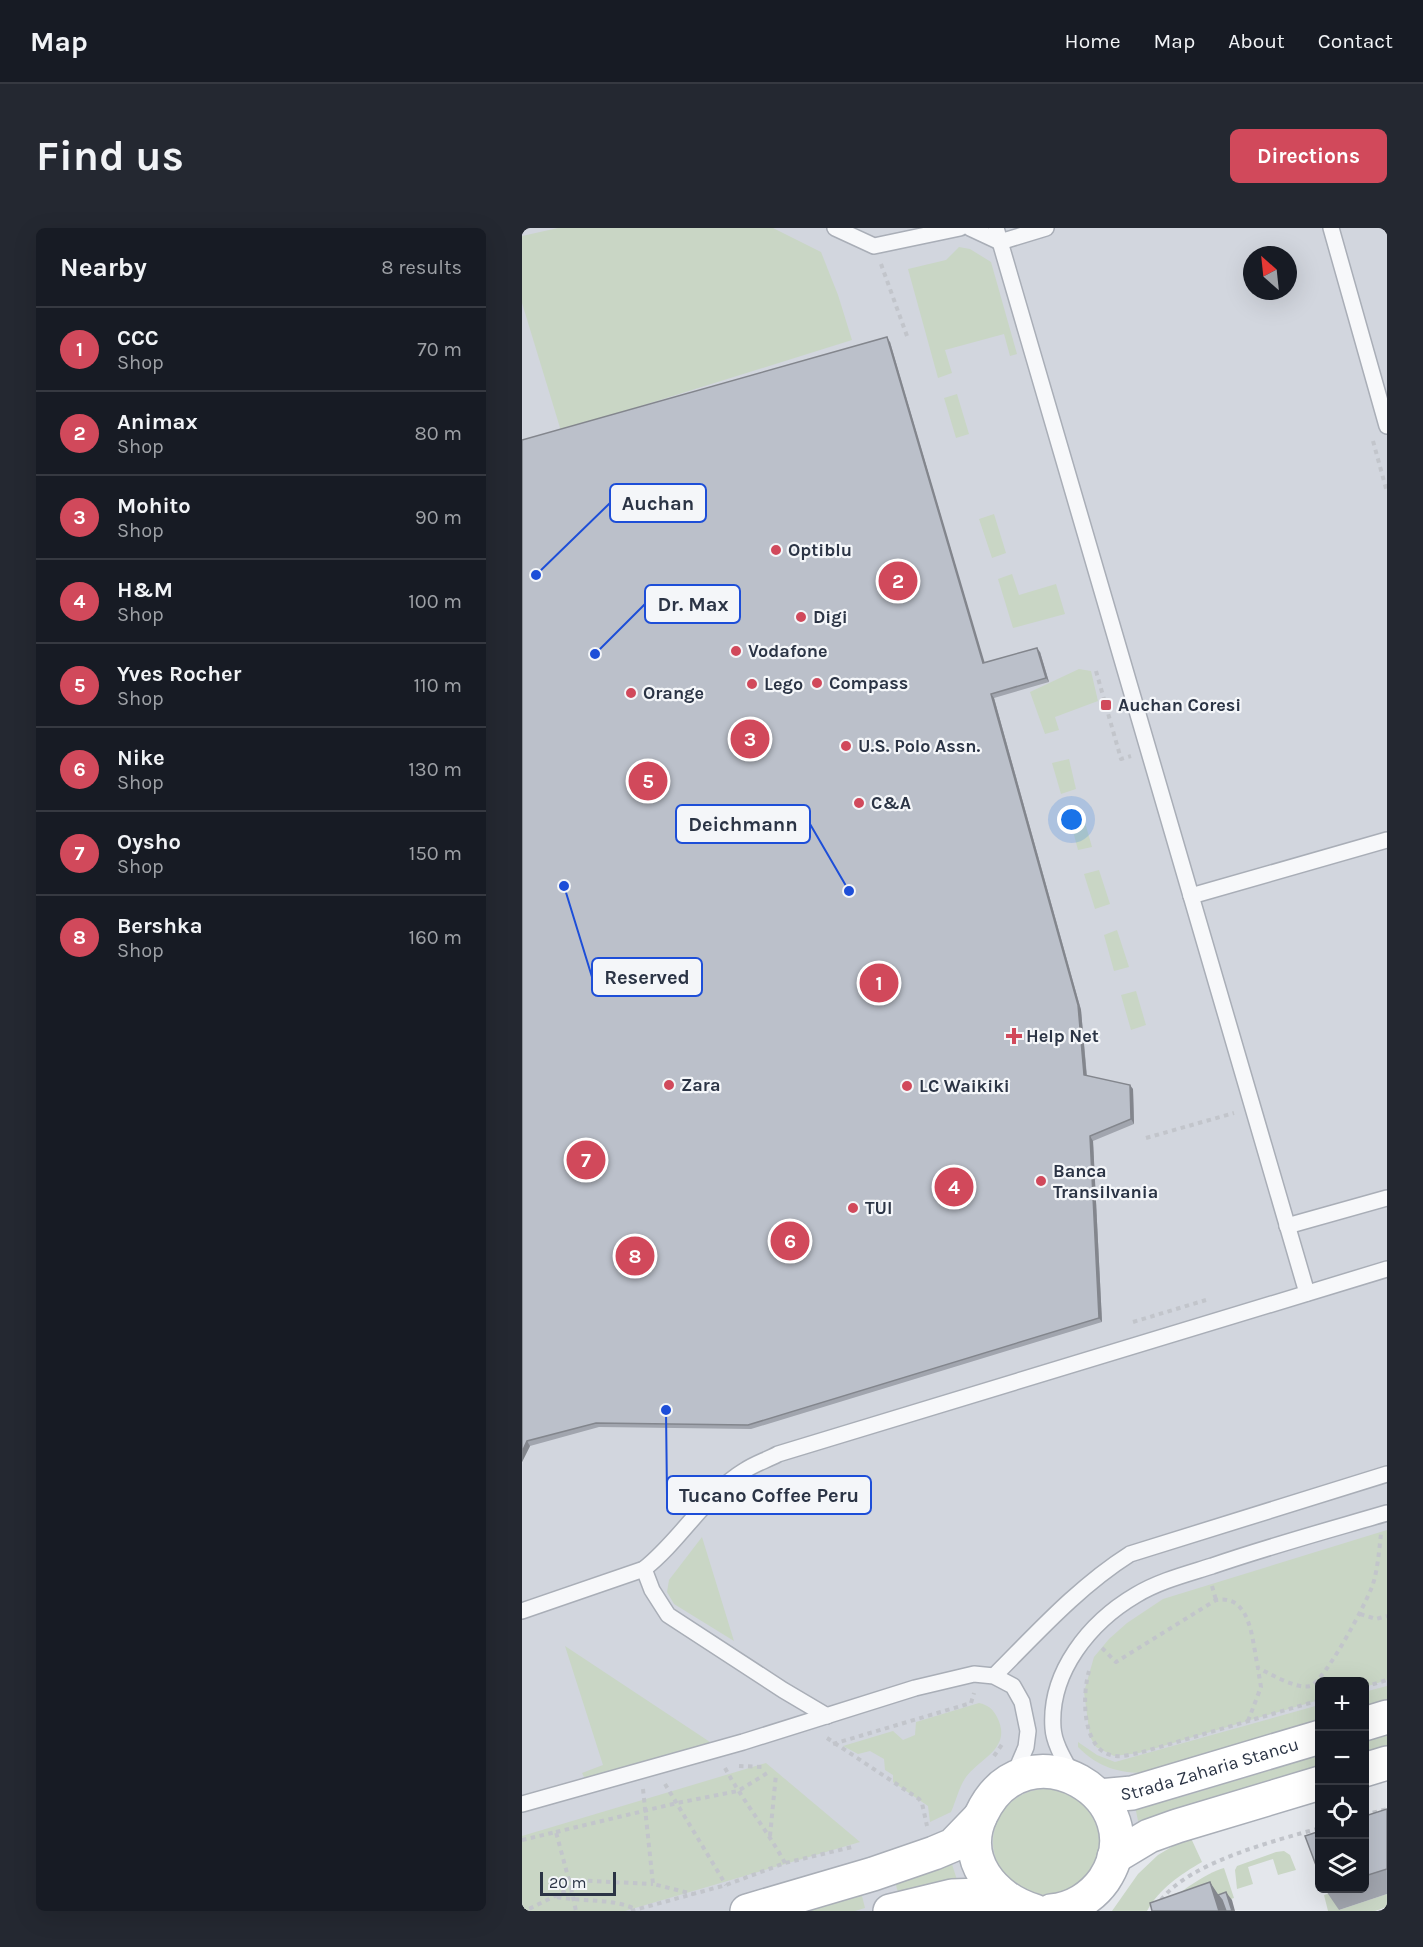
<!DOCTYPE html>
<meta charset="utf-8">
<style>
body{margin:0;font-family:Karla,sans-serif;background:#242831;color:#f1f3f6}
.controls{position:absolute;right:18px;bottom:18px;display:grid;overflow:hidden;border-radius:9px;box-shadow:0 6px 24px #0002}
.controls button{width:54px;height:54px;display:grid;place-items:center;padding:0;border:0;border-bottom:2px solid #363941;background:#171b24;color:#f1f3f6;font:30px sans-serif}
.compass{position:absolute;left:721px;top:18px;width:54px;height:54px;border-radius:50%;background:#171b24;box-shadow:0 6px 24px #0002;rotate:333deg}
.scale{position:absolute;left:18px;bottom:15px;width:76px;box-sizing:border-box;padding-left:6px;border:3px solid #2b3445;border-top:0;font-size:16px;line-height:21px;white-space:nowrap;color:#2b3445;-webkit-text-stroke:4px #f4f6f9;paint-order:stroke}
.you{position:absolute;left:550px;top:592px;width:21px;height:21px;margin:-15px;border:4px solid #fff;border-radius:50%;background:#1a73e8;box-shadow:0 0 0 9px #1a73e833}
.badge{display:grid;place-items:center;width:39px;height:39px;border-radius:50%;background:#d1495b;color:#fff;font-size:20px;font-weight:700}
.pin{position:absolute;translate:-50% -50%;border:3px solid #fff;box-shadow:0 2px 6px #0006}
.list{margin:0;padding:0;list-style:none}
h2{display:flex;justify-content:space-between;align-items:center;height:78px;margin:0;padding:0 24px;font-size:26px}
h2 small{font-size:20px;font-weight:400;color:#9ea1a6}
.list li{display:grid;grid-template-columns:39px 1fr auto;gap:18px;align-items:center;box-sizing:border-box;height:84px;padding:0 24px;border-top:2px solid #363941}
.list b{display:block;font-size:22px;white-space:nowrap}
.list p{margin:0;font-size:20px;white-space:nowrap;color:#9ea1a6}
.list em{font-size:20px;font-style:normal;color:#9ea1a6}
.icon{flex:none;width:33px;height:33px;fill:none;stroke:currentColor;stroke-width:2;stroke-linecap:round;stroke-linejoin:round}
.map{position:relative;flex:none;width:865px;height:1683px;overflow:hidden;border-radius:9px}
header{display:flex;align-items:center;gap:36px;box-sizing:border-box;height:84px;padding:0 30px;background:#171b24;border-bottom:2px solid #363941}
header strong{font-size:28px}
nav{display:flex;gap:33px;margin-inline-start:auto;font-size:21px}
.intro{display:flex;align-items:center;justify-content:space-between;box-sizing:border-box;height:144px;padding:0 36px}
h1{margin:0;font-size:42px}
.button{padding:15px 27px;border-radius:9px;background:#d1495b;color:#fff;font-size:21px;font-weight:700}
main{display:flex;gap:36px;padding:0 36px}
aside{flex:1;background:#171b24;border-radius:9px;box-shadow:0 6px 24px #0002}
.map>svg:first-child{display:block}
.built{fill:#d2d6de;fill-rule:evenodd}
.green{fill:#c9d6c5}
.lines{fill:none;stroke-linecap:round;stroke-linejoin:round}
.lane-casing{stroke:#a9aeb7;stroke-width:18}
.secondary-casing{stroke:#a9aeb7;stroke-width:36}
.path{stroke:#c2c5cb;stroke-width:4;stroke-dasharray:4.5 4.5;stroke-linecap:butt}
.lane{stroke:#f7f8fa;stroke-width:15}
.secondary{stroke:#fff;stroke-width:33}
.wall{fill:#a1a5ae}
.shaded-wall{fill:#83868d}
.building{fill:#bbc0ca;stroke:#83868d;stroke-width:1.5}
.poi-dot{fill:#d1495b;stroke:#f4f6f9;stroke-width:2}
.labels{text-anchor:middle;stroke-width:4.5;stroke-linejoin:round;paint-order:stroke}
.poi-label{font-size:18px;font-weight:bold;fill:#2b3445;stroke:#f4f6f9;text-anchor:start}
.street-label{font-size:18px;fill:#2b3445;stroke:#f4f6f9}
.leader{fill:none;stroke:#1d4ed8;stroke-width:2}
.callout-dot{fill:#1d4ed8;stroke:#f4f6f9;stroke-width:2}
.callout{fill:#f4f6f9;stroke:#1d4ed8;stroke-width:2}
.callout-label{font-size:20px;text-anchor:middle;font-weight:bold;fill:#2b3445}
</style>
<header>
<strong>Map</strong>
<nav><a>Home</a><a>Map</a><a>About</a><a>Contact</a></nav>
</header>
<div class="intro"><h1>Find us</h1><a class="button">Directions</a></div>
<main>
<aside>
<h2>Nearby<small>8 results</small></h2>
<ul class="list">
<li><span class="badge">1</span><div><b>CCC</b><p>Shop</p></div><em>70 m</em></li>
<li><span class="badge">2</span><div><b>Animax</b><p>Shop</p></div><em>80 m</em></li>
<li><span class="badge">3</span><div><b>Mohito</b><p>Shop</p></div><em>90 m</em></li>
<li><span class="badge">4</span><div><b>H&amp;M</b><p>Shop</p></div><em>100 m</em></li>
<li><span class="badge">5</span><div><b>Yves Rocher</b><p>Shop</p></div><em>110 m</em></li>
<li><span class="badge">6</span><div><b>Nike</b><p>Shop</p></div><em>130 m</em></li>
<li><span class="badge">7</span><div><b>Oysho</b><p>Shop</p></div><em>150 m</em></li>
<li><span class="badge">8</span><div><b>Bershka</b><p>Shop</p></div><em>160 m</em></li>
</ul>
</aside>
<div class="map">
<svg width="865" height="1683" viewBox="0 0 865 1683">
<rect width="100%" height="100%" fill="#e4e7ec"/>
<!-- built -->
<path class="built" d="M0,0h865v1531l-22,6 -1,-83h-44l-1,97 -444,132h-353zM730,27h36v36h-36z"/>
<!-- green -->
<g class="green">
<polygon points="36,0 251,0 299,24 316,67 330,112 39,203 0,75 0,8"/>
<polygon points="437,19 448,21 469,34 495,126 488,128 482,106 423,122 430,145 416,150 386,41 424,32"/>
<polygon points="435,166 447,206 434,210 422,170"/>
<polygon points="472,286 484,325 470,330 457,291"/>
<polygon points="490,346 497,367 534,356 543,386 491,400 476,351"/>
<polygon points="557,441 569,443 576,473 533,489 537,502 523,506 508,464"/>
<polygon points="547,531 554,561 539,566 530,535"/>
<polygon points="560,584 570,619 556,622 547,588"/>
<polygon points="577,642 588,676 573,681 562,646"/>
<polygon points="595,702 607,739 592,743 582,707"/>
<polygon points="614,763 624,797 609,802 599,767"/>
<polygon points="865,1302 865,1452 843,1459 842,1454 798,1454 797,1472 617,1525 592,1528 574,1519 568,1509 562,1464 572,1429 587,1411 605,1395 641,1371"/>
<polygon points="180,1309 212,1413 152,1376 145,1364 147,1352"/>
<polygon points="43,1418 194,1518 65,1555 60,1545 81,1537"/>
<polygon points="865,1458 865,1477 843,1484 842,1464"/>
<path d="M457,1475c9,2 14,6 18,14 16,31 -17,41 -31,60 -7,10 -10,24 -15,35l-21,10 -2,-16 -35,-24v-7l-8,-5 -1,-11 -14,-8 -12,3 -15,-8 50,-15 10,9 12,-5 1,-13z"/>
<path d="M797,1477v20l-172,48c-28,0 -48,-5 -69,-26v-5l19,13 18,7z"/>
<polygon points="865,1505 865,1519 843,1526 842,1512"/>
<polygon points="797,1527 797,1539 616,1593 613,1578 663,1568"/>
<polygon points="244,1535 338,1614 103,1683 0,1683 0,1608"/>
<circle cx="524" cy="1614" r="53"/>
<path d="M668,1608l12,26c-21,12 -43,27 -55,49h-35l26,-37 20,-19z"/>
<polygon points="762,1623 768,1627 774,1642 756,1647 751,1631 726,1639 731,1656 715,1661 713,1642 715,1638 754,1624"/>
<polygon points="429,1633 435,1652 378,1671 373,1654"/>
<path d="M702,1640l10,30 -39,13h-35c11,-14 47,-39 64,-43z"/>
<polygon points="339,1664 343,1680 333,1683 284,1683"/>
<polygon points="811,1664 817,1682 865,1666 865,1679 853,1683 806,1683 802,1667"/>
</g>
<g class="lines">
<!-- lane casing -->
<g class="lane-casing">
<g id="lane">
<polyline points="313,0 352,18 438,0"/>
<polyline points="448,0 478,14 524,0"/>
<polyline points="474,0 785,1065"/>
<polyline points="809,0 865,198"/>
<polyline points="669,668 865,612"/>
<polyline points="765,998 865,970"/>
<polyline points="122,1341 130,1362 146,1387 261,1462 305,1488"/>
<path d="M0,1383l122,-42c36,-28 62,-75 100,-98 10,-7 23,-11 34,-17l609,-185"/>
<path d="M472,1448c43,-43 84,-89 136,-122l257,-80"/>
<path d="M550,1546c-7,-13 -18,-30 -19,-46 -4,-56 37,-106 83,-133 23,-14 51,-21 76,-29 58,-20 117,-36 175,-53"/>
<polyline points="0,1576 221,1514 393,1460 452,1446 472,1448 491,1458 500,1474 506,1503 504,1519 492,1547"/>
</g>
</g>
<!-- secondary casing -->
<g class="secondary-casing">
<g id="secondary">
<polyline points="842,1496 865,1489"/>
<polyline points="842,1542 865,1535"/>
<path id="s1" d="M577,1568l33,-3 188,-56"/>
<polyline points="592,1629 627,1608 655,1598 798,1555"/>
<polyline points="225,1683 351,1646 412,1625 431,1617 458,1589"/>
<polyline points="368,1683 430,1668 459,1667 487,1673"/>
<path d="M513,1683c-42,-12 -75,-52 -54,-96 44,-95 177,-17 123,65 -12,17 -31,29 -53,31"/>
</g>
</g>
<!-- path -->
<g class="path">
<polyline points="359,36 385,108"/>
<polyline points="851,213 865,264"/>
<polyline points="574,443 599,531 609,528"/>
<polyline points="624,910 712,885"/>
<polyline points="611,1094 684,1072"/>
<polyline points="690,1358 694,1372"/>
<polyline points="838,1386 854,1391 865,1388"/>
<path d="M580,1420l14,14 100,-62c36,-6 36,42 42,68 11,5 39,22 52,18 15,-5 57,-84 63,-102 5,-16 6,-34 8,-50"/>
<path d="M567,1443c-7,24 -8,82 27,85 7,1 16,-2 23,-3l181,-53"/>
<polyline points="842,1459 865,1452"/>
<polyline points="726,1493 739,1459 736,1441"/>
<polyline points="305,1510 397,1571 400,1575 405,1598"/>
<polyline points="311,1516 449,1475 452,1465"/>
<polyline points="472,1528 481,1515"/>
<polyline points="217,1538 242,1539"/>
<path d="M203,1540c18,33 42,62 60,95"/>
<polyline points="143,1556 204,1657"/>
<polyline points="121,1561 131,1656 171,1666"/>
<polyline points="842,1587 865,1581"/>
<polyline points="34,1604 155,1575 216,1563 247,1544"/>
<polyline points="248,1608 254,1546"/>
<polyline points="0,1612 34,1604 49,1660 3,1683"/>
<polyline points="48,1652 131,1656"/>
<polyline points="49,1660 54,1683"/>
<path d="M35,1669c26,5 55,1 78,12"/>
<path d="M639,1672c29,-38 113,-59 159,-72"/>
<polyline points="109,1683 204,1657 263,1635 330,1619"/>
</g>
<!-- lane -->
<use href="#lane" class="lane"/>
<!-- secondary -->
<use href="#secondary" class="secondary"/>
</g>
<!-- wall -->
<g class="wall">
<polygon points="368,114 462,435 518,424 527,454 472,470 559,782 565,848 611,861 612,896 571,913 580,1094 229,1201 77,1199 8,1218 0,1234 0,212"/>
<polygon points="865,1581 865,1666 817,1682 802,1660 843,1660 843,1588"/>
</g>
<!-- shaded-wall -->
<g class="shaded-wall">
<polygon points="365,109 368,114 464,439 461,435"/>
<polygon points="515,420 518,424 527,454 524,450"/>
<polygon points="469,466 472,470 559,782 565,852 562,847"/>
<polygon points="608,857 611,861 612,896 609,891"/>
<polygon points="568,908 571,913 580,1094 577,1090"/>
<polygon points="5,1213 8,1218 0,1234 0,1224"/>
<polygon points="688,1654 705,1680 707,1683 697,1683"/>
<polygon points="704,1664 710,1672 713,1683 710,1683"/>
</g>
<!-- building -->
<g class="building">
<polygon points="365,109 461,435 515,420 524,450 469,466 556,777 562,847 608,857 609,891 568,908 577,1090 226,1197 74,1195 5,1213 0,1224 0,212"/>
<polygon points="865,1581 865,1641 843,1648 843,1588"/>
<polygon points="798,1603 798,1648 783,1608"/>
<polygon points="688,1654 697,1683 630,1683 628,1675"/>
<polygon points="704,1664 710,1683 704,1683 700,1672 696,1667"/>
</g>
<!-- markers -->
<g class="poi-dot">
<circle cx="254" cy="322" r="6"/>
<circle cx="279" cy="389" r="6"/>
<circle cx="214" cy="423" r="6"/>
<circle cx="295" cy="455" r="6"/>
<circle cx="230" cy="456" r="6"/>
<circle cx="109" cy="465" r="6"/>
<rect x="578" y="471" width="12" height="12" rx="3"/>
<circle cx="324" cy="518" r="6"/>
<circle cx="337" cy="575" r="6"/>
<path d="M489 799h6v6h6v6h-6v6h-6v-6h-6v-6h6z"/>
<circle cx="147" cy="857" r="6"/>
<circle cx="385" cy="858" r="6"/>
<circle cx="519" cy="953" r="6"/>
<circle cx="331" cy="980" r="6"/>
</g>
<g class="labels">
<!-- poi labels -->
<g class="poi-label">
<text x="266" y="328">Optiblu</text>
<text x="291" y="395">Digi</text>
<text x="226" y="429">Vodafone</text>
<text x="307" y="461">Compass</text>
<text x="242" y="462">Lego</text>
<text x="121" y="471">Orange</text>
<text x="596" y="483">Auchan Coresi</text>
<text x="336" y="524">U.S. Polo Assn.</text>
<text x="349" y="581">C&amp;A</text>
<text x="504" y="814">Help Net</text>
<text x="159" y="863">Zara</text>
<text x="397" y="864">LC Waikiki</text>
<text x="531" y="949">Banca<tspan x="531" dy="21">Transilvania</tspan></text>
<text x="343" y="986">TUI</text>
</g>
<!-- street labels -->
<g class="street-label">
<text dy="6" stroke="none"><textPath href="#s1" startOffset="114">Strada Zaharia Stancu</textPath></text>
</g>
</g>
<!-- callouts -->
<path class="leader" d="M14 347L88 275M73 426L123 376M327 663L288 596M42 658L70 749M144 1182L145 1267"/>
<g class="callout-dot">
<circle cx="14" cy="347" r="6"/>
<circle cx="73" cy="426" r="6"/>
<circle cx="327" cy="663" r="6"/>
<circle cx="42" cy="658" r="6"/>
<circle cx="144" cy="1182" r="6"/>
</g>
<g class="callout">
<rect x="88" y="256" width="96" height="38" rx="6"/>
<rect x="123" y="357" width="95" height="38" rx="6"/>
<rect x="154" y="577" width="134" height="38" rx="6"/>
<rect x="70" y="730" width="110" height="38" rx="6"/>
<rect x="145" y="1248" width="204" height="38" rx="6"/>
</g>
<g class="callout-label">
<text x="136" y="282">Auchan</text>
<text x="171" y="383">Dr. Max</text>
<text x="221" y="603">Deichmann</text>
<text x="125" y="756">Reserved</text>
<text x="247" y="1274">Tucano Coffee Peru</text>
</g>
</svg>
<div class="controls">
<button>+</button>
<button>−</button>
<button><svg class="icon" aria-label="locate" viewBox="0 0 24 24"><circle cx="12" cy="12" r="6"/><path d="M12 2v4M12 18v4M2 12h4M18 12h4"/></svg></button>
<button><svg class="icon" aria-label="layers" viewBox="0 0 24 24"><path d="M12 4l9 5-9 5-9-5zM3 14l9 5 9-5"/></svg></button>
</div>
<svg class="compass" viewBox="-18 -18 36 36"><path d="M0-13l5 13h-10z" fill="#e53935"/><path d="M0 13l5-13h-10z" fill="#9ea1a6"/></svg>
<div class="scale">20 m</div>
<div class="you"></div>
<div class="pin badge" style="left:357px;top:755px">1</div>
<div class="pin badge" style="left:376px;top:353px">2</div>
<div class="pin badge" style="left:228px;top:511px">3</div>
<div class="pin badge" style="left:432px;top:959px">4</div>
<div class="pin badge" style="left:126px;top:553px">5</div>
<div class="pin badge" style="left:268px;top:1013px">6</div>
<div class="pin badge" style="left:64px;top:932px">7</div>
<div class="pin badge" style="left:113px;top:1028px">8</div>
</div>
</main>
